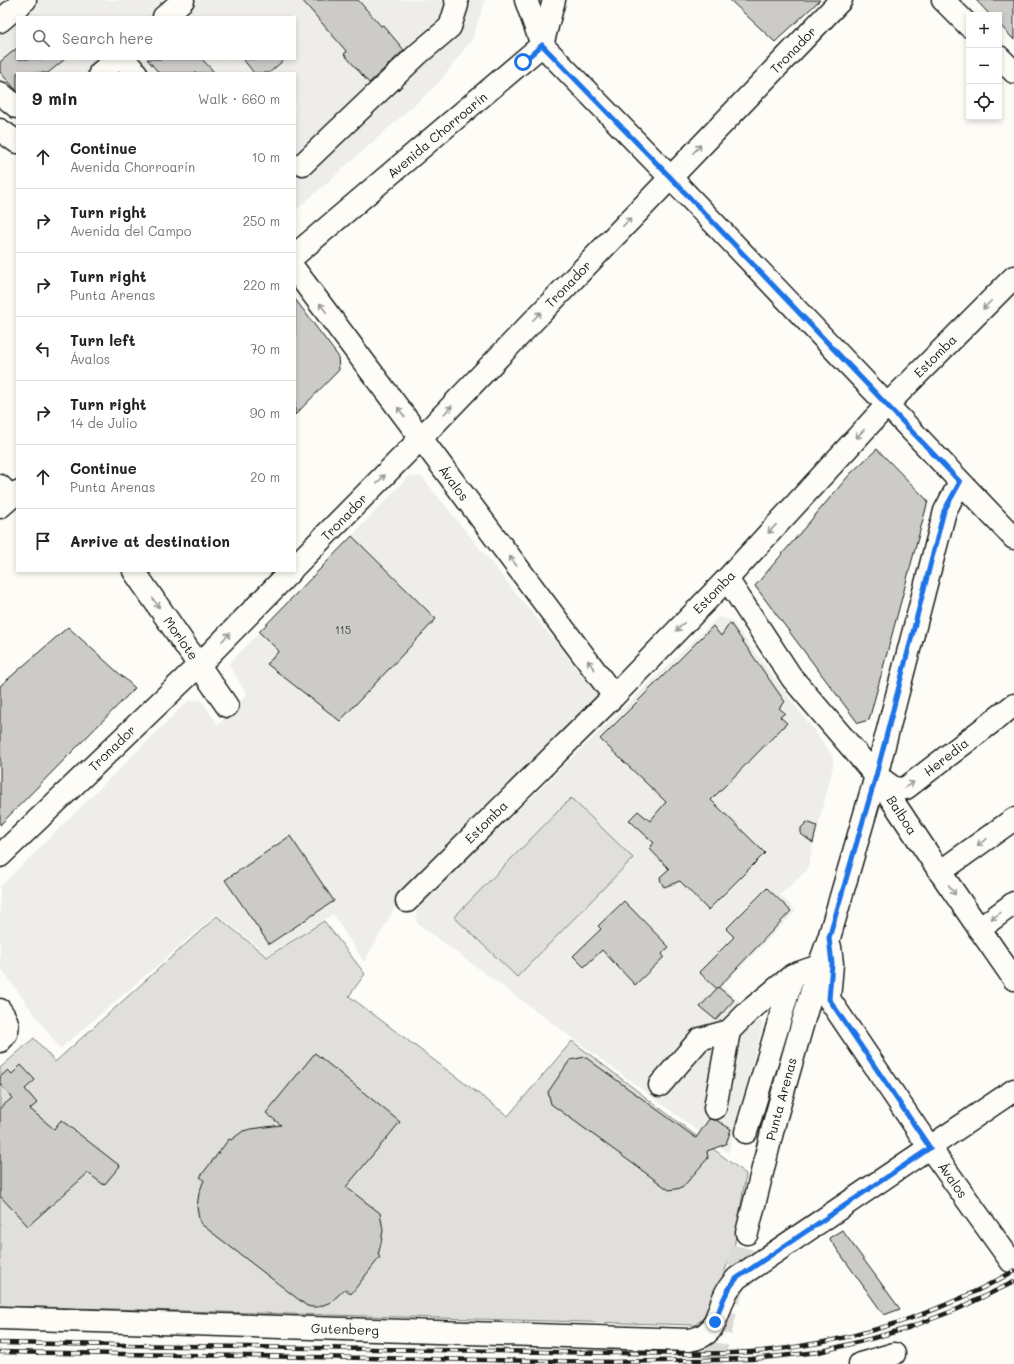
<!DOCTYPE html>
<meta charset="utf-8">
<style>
body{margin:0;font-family:Mali,sans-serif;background:#f2f2f2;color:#222}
.controls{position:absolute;right:12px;top:12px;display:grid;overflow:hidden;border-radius:0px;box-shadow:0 2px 6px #0003}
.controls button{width:36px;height:36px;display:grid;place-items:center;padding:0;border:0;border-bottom:1px solid #e0e0e0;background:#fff;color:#222;font:20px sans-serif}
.stop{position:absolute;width:12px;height:12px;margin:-9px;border:3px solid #1a73e8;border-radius:50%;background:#fff}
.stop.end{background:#1a73e8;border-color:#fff;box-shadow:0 1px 4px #0008}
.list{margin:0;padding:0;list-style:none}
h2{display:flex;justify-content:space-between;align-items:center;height:52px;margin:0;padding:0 16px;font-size:17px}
h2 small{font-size:13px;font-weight:400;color:#767676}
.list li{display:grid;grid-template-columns:26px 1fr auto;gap:12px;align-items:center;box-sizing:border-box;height:64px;padding:0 16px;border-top:1px solid #e0e0e0}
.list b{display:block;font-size:15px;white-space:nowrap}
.list p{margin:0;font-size:13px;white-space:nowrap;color:#767676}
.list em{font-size:13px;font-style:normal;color:#767676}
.icon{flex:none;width:22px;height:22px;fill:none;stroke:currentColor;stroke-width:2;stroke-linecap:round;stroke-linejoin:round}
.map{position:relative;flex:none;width:1014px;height:1364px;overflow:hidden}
.search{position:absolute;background:#fff;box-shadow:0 2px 6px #0003;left:16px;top:16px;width:280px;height:44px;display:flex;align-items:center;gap:10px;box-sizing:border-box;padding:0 14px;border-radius:0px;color:#767676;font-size:15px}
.panel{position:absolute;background:#fff;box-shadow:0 2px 6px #0003;left:16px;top:72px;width:280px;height:500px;border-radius:0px}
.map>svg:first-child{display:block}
.built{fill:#eeede9;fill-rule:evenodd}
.green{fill:#e0dfdb;stroke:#7e7e7c}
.building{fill:#cccbc8;stroke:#1c1c1c}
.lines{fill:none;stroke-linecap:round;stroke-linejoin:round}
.minor-tunnel{stroke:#dbdad6;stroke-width:22;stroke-dasharray:22 11;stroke-linecap:butt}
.minor-casing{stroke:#1c1c1c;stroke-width:25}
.major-casing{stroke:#1c1c1c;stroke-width:25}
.minor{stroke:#fdfcf7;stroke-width:22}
.major{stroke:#fdfcf7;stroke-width:22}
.rail-casing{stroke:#1c1c1c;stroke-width:4.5}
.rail{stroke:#fdfcf7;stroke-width:3;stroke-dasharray:9;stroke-linecap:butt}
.oneway{stroke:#989794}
.route{stroke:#1a73e8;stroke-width:5}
.labels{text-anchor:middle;stroke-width:3;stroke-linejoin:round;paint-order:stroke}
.number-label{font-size:11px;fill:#484847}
.street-label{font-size:13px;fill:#1c1c1c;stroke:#fdfcf7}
</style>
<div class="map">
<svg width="1014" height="1364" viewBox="0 0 1014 1364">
<rect width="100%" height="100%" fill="#fdfcf7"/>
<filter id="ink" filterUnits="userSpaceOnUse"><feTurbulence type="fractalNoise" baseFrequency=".025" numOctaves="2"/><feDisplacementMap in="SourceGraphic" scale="8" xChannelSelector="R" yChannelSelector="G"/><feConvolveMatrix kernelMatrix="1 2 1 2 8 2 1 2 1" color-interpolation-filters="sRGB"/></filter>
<g filter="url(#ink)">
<!-- built -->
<g class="built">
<path d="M0,0h485l-13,39 -34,45 -143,127v-138h-278v42l-17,-12zM17,17h278v42h-278z"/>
<polygon points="409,476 422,477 599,696 397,904 364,962 333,914 268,955 217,914 60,1049 0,967 0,887 188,701 201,700 218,725 247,695 229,664"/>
<polygon points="718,617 731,620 833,756 833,767 807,870 780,895 796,911 722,986 763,1024 728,1153 417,923 416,912 422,903"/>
</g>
<!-- green -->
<g class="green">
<polygon points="571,798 633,858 517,977 454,917"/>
<polygon points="217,916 267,957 324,921 365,974 349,996 508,1116 572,1041 746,1174 734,1248 707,1315 695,1325 0,1306 0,1068 34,1038 55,1062"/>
</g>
<!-- building -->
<g class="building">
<polygon points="302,0 358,0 381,26 383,25 404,50 369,83 344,54 347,52"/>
<polygon points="730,0 820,0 775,42"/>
<polygon points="976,0 1014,0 1014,40 999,24 999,15 990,15"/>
<polygon points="17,48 17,59 65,59 48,73 17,73 17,91 0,72 0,62"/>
<polygon points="147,59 202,59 215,73 159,73"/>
<polygon points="243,59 285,59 269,73 254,73"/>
<polygon points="295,299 338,356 339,370 295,415"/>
<polygon points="877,449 928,501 869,720 858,723 755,586 851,473"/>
<polygon points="352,536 436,619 340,721 267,664 279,651 259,632"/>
<polygon points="730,623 785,702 779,708 785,713 780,717 787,723 711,800 765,853 708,910 680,881 664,887 661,882 660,877 669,869 649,848 654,843 629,820 638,811 650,821 666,802 600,739 713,626 721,636"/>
<polygon points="68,627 135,688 0,825 0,686"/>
<polygon points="807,822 817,826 813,843 801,834 801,828"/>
<polygon points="290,836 334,901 269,944 225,880"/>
<polygon points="767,888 791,911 717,989 699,972 734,937 726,929"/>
<polygon points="624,901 669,947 662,954 664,957 635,985 602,950 584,967 573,956 601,929 598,926"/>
<polygon points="718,987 734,1000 716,1020 700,1007"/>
<polygon points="315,1053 400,1122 346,1187 380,1213 383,1230 381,1243 378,1255 380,1257 351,1294 345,1289 331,1302 318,1307 312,1307 307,1306 201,1224 199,1219 197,1207 199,1193 204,1180 200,1177 229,1139 231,1140 243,1131 251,1129 281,1125 266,1113"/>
<polygon points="585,1057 696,1138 709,1119 716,1120 731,1129 726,1144 707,1151 708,1158 682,1188 669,1190 551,1104 548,1092 570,1060"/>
<polygon points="21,1065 35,1080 25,1089 37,1103 30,1109 54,1129 61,1120 120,1166 104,1185 88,1173 28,1226 0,1196 0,1108 12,1098 0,1084 0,1077 8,1070 12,1074"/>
<polygon points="842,1230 900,1309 884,1315 829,1238"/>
</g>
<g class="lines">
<!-- minor-tunnel -->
<polyline class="minor-tunnel" points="712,1364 747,1233"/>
<!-- minor casing -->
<g class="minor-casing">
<g id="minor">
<polyline points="943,0 969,26"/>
<polyline points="164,17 183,0"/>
<polyline points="0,21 25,0"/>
<polyline points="999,57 1014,72"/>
<polyline points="124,59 136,73"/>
<polyline points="100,73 117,59"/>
<polyline points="0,93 17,107"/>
<polyline points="0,130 17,142"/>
<polyline points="303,164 418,54 450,27 457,5 456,0"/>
<polyline points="295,270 614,696"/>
<polyline points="0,486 11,497"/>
<polyline points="295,566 421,438 841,0"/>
<polyline points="134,571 227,706"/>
<polyline points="727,579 792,678 876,776 940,872 1014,979"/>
<polyline points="877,776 895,789 906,788 1014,705"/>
<polyline points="0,856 199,665 291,571"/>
<polyline points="940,872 1014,819"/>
<polyline points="407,901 614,696 727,579 887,405 1014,277"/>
<polyline points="979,929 1014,903"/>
<polyline points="830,947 832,964 829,999 930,1148 1011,1261"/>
<path d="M0,1010c8,11 12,20 0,31"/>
<polyline points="660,1085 700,1039 729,1031 749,1011 793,975"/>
<polyline points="715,1108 729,1031"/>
<polyline points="746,1132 793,975 819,966"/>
<polyline points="747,1233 775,1120 819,966 829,938 876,776 945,511 960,482"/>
<path d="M0,1318l689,22c29,-4 26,-25 37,-47 3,-6 7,-10 11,-15l277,-188"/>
<polyline points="860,1364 894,1354"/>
</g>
</g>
<!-- major casing -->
<g class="major-casing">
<g id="major">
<polyline points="526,0 542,45 670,177 1014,538"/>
<polyline points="295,255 542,45 554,0"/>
<polyline points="0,507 17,492"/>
</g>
</g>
<!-- minor -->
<use href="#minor" class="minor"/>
<!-- major -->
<use href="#major" class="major"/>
<!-- rail casing -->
<g class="rail-casing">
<g id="rail">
<path d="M0,1343l618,10c44,0 89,2 133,-1 92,-7 183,-35 263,-81"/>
<polyline points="0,1352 613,1362 752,1359 819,1352 870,1339 908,1328 958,1309 1014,1282"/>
</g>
</g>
<!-- rail -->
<use href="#rail" class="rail"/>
</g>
<!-- one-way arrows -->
<defs><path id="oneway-shaft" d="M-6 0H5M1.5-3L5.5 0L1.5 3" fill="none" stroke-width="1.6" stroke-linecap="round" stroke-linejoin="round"/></defs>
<g class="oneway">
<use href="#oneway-shaft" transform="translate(697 149) rotate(-46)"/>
<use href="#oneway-shaft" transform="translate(627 222) rotate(-46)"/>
<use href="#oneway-shaft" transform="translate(987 305) rotate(135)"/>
<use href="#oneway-shaft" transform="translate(323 308) rotate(-127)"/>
<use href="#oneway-shaft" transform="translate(537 316) rotate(-46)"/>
<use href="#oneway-shaft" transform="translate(448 410) rotate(-46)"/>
<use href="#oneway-shaft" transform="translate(401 412) rotate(-127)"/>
<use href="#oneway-shaft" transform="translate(860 434) rotate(133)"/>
<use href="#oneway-shaft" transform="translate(381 479) rotate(-46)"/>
<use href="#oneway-shaft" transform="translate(772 529) rotate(133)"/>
<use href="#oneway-shaft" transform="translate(513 561) rotate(-127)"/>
<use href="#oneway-shaft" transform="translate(156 603) rotate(55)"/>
<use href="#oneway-shaft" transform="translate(680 627) rotate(134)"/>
<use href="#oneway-shaft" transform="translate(226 637) rotate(-46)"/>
<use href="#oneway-shaft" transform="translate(591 665) rotate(-127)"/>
<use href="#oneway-shaft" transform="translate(909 785) rotate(-32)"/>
<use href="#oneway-shaft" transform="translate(982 842) rotate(145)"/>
<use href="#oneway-shaft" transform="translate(952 890) rotate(56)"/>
<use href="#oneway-shaft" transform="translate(996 916) rotate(144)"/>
</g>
</g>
<g class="lines" filter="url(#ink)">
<!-- route -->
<path class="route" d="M523,62l19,-17 128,132 290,305 -16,29 -68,265 -47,162 3,26 -3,35 101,149 -193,130c-12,13 -16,28 -22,44"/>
</g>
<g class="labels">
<!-- number labels -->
<g class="number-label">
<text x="343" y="634">115</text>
</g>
<!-- street labels -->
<g class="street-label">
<text transform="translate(793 50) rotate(-46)" y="5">Tronador</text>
<text transform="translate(437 135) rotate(-40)" y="5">Avenida Chorroarín</text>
<text transform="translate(568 284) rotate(-46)" y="5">Tronador</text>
<text transform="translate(935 356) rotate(-45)" y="5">Estomba</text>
<text transform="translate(454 483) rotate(53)" y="5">Ávalos</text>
<text transform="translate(344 517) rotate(-46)" y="5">Tronador</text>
<text transform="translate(714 592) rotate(-46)" y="5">Estomba</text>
<text transform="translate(181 638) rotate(55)" y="5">Morlote</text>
<text transform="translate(112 748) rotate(-44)" y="5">Tronador</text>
<text transform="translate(946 757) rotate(-38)" y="5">Heredia</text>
<text transform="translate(902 815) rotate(57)" y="5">Balboa</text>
<text transform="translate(486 822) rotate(-45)" y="5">Estomba</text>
<text transform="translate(781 1099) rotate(-75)" y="5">Punta Arenas</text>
<text transform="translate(953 1180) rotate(55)" y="5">Ávalos</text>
<text transform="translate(345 1329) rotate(2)" y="5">Gutenberg</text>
</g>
</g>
</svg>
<div class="controls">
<button>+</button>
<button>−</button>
<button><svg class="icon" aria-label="locate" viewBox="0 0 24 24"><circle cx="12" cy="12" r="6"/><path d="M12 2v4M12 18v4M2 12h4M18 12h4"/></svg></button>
</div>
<div class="stop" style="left:523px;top:62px"></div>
<div class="stop end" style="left:715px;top:1322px"></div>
<div class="search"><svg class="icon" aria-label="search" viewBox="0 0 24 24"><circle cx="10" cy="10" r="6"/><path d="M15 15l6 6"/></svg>Search here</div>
<section class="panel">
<h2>9 min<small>Walk · 660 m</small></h2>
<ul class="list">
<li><svg class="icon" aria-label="ahead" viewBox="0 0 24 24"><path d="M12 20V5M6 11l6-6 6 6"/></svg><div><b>Continue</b><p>Avenida Chorroarín</p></div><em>10 m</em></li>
<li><svg class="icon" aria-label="right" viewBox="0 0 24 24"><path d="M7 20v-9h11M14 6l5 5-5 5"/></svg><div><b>Turn right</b><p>Avenida del Campo</p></div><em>250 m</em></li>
<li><svg class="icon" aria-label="right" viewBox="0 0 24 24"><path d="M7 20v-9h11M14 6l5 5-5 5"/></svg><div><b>Turn right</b><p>Punta Arenas</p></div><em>220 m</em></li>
<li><svg class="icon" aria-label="left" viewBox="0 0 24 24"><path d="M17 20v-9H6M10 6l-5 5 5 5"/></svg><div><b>Turn left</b><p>Ávalos</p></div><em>70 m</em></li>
<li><svg class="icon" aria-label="right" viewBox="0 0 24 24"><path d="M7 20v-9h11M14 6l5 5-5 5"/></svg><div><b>Turn right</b><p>14 de Julio</p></div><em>90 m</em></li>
<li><svg class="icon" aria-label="ahead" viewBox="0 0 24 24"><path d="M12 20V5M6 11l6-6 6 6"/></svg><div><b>Continue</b><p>Punta Arenas</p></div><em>20 m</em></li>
<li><svg class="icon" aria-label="arrive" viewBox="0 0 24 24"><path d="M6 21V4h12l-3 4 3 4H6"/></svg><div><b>Arrive at destination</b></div></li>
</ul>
</section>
</div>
